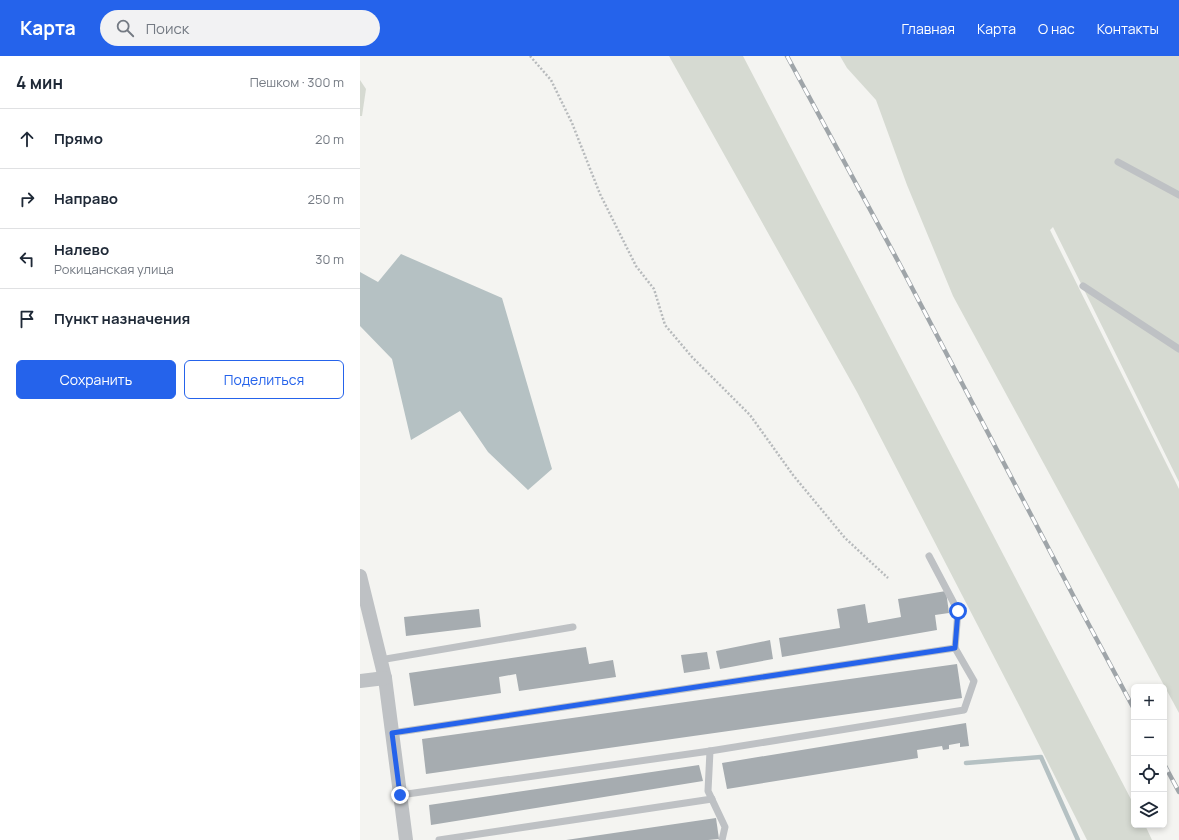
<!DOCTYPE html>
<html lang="ru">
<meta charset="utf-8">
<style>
body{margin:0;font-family:Manrope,sans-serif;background:#f2f2f3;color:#1f2937}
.controls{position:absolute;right:12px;bottom:12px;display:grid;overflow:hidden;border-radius:6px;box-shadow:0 2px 6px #0003}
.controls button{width:36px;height:36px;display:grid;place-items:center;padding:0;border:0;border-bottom:1px solid #e0e1e3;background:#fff;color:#1f2937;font:20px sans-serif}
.stop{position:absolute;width:12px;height:12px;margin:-9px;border:3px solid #2563eb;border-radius:50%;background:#fff}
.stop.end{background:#2563eb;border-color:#fff;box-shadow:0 1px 4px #0008}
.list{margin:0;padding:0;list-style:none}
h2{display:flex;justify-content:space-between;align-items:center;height:52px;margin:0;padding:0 16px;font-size:17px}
h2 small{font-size:13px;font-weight:400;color:#747a83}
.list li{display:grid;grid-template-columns:26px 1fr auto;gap:12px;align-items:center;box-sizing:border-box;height:60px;padding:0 16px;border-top:1px solid #e0e1e3}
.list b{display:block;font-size:15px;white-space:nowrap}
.list p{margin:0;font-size:13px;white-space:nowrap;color:#747a83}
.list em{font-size:13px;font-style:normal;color:#747a83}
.actions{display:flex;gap:8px;padding:12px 16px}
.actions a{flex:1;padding:9px 0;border:1px solid #2563eb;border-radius:6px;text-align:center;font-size:14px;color:#2563eb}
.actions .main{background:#2563eb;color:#fff}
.icon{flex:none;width:22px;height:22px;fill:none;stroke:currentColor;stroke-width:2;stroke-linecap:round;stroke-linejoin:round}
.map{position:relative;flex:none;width:819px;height:784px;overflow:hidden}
header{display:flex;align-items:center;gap:24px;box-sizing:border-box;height:56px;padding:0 20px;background:#2563eb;color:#fff}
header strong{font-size:19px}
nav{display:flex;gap:22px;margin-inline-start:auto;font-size:14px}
.search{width:280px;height:36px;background:#f2f2f3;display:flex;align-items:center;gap:10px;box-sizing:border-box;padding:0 14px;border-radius:22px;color:#747a83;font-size:15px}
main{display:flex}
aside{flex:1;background:#fff}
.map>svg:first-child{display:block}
.green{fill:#d6dad2}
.water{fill:#b5c1c3}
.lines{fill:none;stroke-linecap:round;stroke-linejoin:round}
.stream{stroke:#b5c1c3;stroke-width:4.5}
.building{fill:#a6acb0}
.path{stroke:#b7babc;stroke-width:2.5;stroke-dasharray:2 2;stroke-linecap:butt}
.service{stroke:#bec1c4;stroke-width:7}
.minor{stroke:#bec1c4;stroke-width:14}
.rail-casing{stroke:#9fa5a9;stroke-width:4.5}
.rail{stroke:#fff;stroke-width:3;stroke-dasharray:9;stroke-linecap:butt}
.route{stroke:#2563eb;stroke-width:5}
</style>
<header>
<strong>Карта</strong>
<div class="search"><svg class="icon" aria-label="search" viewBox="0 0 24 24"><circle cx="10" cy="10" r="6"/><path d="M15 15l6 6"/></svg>Поиск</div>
<nav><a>Главная</a><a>Карта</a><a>О нас</a><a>Контакты</a></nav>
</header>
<main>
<aside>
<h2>4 мин<small>Пешком · 300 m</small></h2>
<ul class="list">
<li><svg class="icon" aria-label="ahead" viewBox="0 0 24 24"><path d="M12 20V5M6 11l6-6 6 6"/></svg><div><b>Прямо</b></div><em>20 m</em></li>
<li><svg class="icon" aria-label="right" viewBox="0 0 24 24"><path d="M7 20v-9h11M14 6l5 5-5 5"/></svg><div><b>Направо</b></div><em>250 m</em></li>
<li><svg class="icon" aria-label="left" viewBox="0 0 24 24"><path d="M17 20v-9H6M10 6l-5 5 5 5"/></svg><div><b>Налево</b><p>Рокицанская улица</p></div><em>30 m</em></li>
<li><svg class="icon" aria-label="arrive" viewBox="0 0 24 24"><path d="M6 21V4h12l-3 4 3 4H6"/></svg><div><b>Пункт назначения</b></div></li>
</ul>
<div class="actions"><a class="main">Сохранить</a><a>Поделиться</a></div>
</aside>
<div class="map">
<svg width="819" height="784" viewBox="0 0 819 784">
<rect width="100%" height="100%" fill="#f4f4f1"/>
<!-- green -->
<g class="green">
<polygon points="309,0 383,0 774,749 774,769 785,769 792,784 727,784 661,653 497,336"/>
<polygon points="480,0 819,0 819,426 693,171 690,174 819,433 819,657 593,240 547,129 516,44 487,12"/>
<polygon points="0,24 6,33 2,60 0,60"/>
</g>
<!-- water -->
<polygon class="water" points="41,198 142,242 192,413 168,434 128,396 100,355 51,384 32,303 0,270 0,216 18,226"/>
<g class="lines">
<!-- stream -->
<polyline class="stream" points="606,707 681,701 718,784"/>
</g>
<!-- building -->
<g class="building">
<polygon points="586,535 589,557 575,559 577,574 422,601 419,582 480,572 477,553 505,548 508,567 541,561 538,543"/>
<polygon points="119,553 121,571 46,580 44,561"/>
<polygon points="410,584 413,603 360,613 356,595"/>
<polygon points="226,591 229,608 253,604 256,621 159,635 156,618 139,621 141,637 54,650 49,617"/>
<polygon points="347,596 350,613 324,617 321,599"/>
<polygon points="597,608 602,642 66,718 62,683"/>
<polygon points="606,667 609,690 600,691 600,687 589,689 589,693 583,694 582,690 557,694 558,702 367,733 362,707"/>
<polygon points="339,709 343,725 71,769 69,749"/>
<polygon points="356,762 359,783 348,784 206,784"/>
</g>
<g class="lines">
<!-- path -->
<polyline class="path" points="170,0 191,24 212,67 240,138 276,210 294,233 305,269 332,301 390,359 433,419 485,482 528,522"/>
<!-- service -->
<g class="service">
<polyline points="758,106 819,139"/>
<polyline points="723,230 819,293"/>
<polyline points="569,500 598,555 595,592"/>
<polyline points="20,604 213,571"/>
<polyline points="32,677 595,592 614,625 604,654 350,695"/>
<polyline points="40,739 350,695 348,735 365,771 362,784"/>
<polyline points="79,784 352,743"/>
</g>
<!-- minor -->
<g class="minor">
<polyline points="0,520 25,622 46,784"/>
<polyline points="0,625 25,622"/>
</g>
<!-- rail casing -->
<g class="rail-casing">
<g id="rail">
<polyline points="427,0 539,207 714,541 774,653"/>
<polyline points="804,708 819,736"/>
</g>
</g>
<!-- rail -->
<use href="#rail" class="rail"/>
</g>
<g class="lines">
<!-- route -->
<polyline class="route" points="40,739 32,677 595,592 598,555"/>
</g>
</svg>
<div class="controls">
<button>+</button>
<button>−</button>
<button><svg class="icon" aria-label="locate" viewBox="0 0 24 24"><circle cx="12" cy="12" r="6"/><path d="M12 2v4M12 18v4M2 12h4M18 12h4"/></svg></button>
<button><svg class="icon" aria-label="layers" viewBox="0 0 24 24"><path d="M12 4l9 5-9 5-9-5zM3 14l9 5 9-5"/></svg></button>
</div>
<div class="stop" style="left:598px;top:555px"></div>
<div class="stop end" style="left:40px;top:739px"></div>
</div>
</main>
